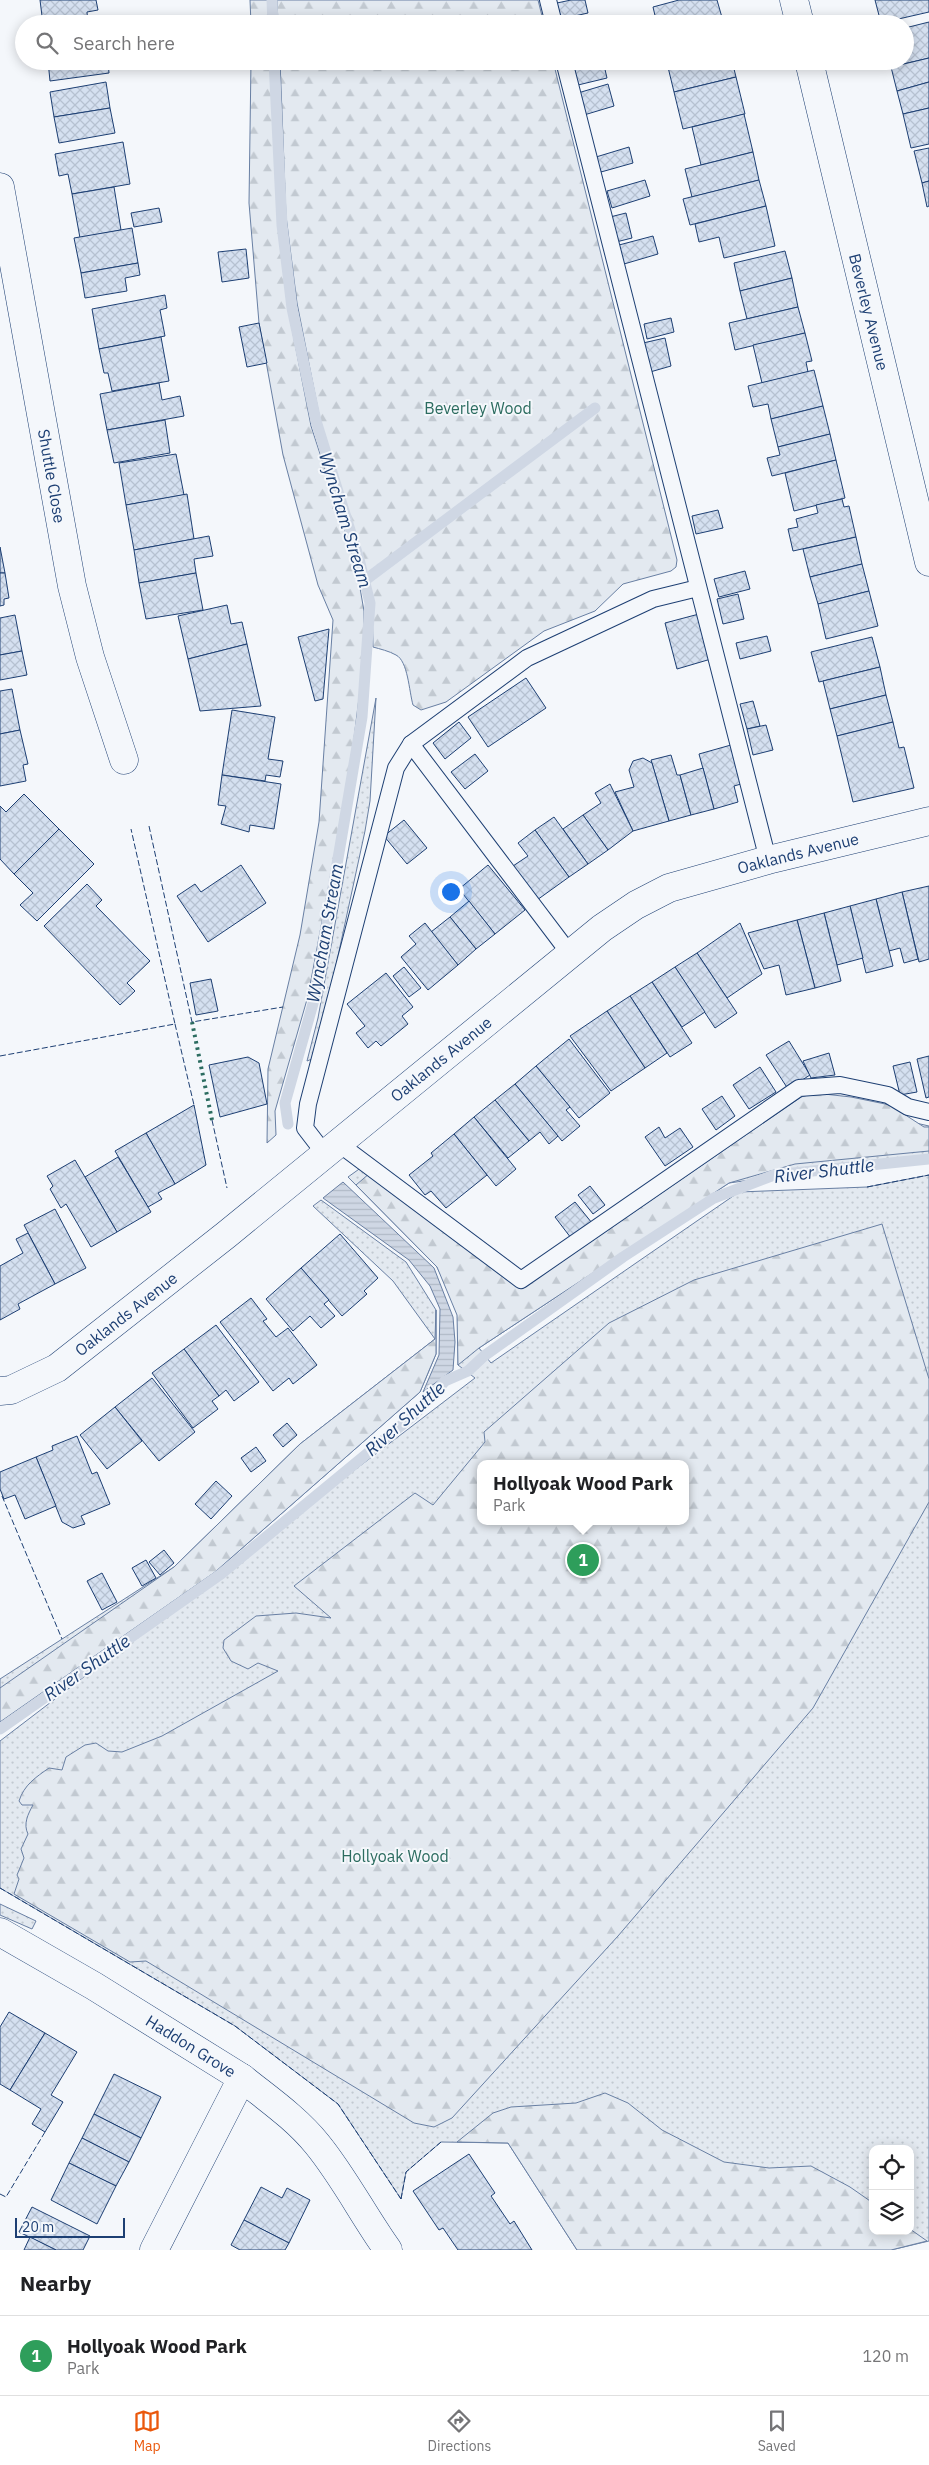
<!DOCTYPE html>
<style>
body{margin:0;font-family:"IBM Plex Sans",sans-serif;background:#f2f2f2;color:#202124}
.controls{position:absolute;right:15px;bottom:15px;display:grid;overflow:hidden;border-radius:10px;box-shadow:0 2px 12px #0003}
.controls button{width:45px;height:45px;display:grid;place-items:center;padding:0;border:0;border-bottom:1px solid #e0e0e0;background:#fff;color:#202124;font:25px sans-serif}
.scale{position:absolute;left:15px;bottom:12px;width:110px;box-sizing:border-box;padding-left:5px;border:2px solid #1d3f73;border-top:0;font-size:14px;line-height:18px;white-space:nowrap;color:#1d3f73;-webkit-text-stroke:4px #f4f7fb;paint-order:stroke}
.you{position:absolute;left:450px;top:891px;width:18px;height:18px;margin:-12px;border:4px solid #fff;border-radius:50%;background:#1a73e8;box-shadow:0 0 0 8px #1a73e833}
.badge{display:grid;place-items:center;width:32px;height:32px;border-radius:50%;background:#ea580c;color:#fff;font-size:16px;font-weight:700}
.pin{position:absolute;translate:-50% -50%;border:2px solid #fff;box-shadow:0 1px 5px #0006}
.popup{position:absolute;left:477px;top:1460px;width:212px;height:65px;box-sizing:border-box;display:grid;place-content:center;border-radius:10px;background:#fff;filter:drop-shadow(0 1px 4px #0005);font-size:16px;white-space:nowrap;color:#757577}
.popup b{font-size:19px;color:#202124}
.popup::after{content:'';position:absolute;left:50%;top:100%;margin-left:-10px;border:10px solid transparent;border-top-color:#fff}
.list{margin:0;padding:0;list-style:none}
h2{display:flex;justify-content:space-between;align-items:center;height:65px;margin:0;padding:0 20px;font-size:21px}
h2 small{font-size:16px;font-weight:400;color:#757577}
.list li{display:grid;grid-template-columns:32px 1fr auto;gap:15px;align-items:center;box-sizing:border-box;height:80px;padding:0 20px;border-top:1px solid #e0e0e0}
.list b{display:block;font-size:19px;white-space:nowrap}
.list p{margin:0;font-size:16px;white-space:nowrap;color:#757577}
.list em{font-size:16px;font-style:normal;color:#757577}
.icon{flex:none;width:28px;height:28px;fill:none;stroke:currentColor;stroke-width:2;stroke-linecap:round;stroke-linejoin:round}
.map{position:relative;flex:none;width:929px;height:2250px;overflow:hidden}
.search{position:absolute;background:#fff;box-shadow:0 2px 12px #0003;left:15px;right:15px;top:15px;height:55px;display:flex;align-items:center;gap:12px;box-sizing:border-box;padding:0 18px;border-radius:28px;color:#757577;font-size:19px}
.sheet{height:145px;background:#fff}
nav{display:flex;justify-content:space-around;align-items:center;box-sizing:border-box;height:70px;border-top:1px solid #e0e0e0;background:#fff;font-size:14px;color:#757577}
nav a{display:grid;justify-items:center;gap:2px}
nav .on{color:#ea580c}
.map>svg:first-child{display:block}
.grass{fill:url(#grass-dots);stroke:#687fa3;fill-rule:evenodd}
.forest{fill:url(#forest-firs);stroke:#687fa3;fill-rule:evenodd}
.water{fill:url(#water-rules);stroke:#687fa3}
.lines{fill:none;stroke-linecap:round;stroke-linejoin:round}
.stream{stroke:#cfd7e4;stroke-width:11}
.building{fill:url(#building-cross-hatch);stroke:#1d3f73}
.lane-casing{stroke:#1d3f73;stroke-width:18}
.street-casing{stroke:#1d3f73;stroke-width:29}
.lane{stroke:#f4f7fb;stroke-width:16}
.street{stroke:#f4f7fb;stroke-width:28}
.hedge{stroke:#2c6c60;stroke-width:4;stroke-dasharray:2.5 4;stroke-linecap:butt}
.fence{stroke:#1d3f73;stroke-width:1;stroke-dasharray:6 2.5;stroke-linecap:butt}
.labels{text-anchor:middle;stroke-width:4;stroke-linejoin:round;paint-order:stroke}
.street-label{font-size:16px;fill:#1d3f73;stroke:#f4f7fb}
.park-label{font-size:16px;fill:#2c6c60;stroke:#f4f7fb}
.water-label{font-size:18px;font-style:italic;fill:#1d3f73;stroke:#f4f7fb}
</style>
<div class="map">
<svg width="929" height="2250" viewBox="0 0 929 2250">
<defs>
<pattern id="grass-dots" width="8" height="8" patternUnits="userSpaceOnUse" patternTransform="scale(1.25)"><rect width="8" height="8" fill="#e3e9f0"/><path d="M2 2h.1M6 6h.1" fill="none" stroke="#c2c9d1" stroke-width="1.8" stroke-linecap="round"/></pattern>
<pattern id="forest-firs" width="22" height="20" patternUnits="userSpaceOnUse" patternTransform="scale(1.25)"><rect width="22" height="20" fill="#e3e9f0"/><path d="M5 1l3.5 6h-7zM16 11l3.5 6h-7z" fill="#c2c9d1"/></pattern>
<pattern id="water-rules" width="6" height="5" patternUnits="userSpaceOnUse" patternTransform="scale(1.25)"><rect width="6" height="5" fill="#cfd7e4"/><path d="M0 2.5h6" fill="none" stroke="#b1bac7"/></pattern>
<pattern id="building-cross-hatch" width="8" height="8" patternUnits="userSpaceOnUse" patternTransform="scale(1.25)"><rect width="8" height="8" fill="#d5e0f0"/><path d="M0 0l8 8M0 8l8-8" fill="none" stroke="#b6c1d1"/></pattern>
</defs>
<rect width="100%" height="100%" fill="#f4f7fb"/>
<!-- grass -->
<g class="grass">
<polygon points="376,698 370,801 365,831 328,1002 312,1059 307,1061 318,1018"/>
<path d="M801,1097l128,29v29l-200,28 -250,165 12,15 248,-171 128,-5 62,-12v1066l-38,9h-314l-69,-107 -67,-1 -35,30 -5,27 -63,-95 -103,-78 -235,-138v-147l475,-363 -17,-13v-55l-21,-43 -89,-90 14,-10 160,122zM480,1464h206v57h-206zM873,2149h37v82h-37z"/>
<polygon points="321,1200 406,1262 436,1310 436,1354 420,1392 215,1572 0,1718 0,1679 174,1567 300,1444 435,1339 393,1281 313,1206"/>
<polygon points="0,1904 36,1921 32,1929 0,1915"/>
</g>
<!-- forest -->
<g class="forest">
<polygon points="250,0 270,0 270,24 251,24"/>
<polygon points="277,0 538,0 544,24 278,24"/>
<polygon points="251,61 272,61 279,232 288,308 311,426 356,565 364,611 363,666 349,778 308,996 275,1111 276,1135 267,1143 268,1069 300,935 319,822 333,620 318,585 283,455 259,323 249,203"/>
<path d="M280,61h273l124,499 -1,7 -5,4 -48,13 -28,27 -51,20 -98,71 -25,8 -8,-5c-4,-14 -5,-44 -17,-50 -7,-4 -16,-6 -23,-8l-1,-46 -9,-39 -38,-117 -28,-142 -11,-87z"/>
<polygon points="815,1093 851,1097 890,1105 924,1127 929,1127 929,1151 795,1164 729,1183 479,1348 458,1365 457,1315 437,1267 356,1185 370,1173 522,1289 801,1097"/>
<path d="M882,1224l47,155v123l-116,206 -195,228 -166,182 -18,9 -20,-4 -268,-162 -16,1 -116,-68 5,-15 -2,-4 7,-17 -3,-9 7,-15c-5,-10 0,-20 5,-29h-11l-3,-4c5,-16 17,-24 30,-33l13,2 4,-13 19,-12 11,-2 12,8 14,1 40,-16 116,-65 -20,-8 -10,6 -17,-8 -8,-13 1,-8 32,-24 40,-3 35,5 -37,-32 121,-93 18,12 52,-63 -1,-10 125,-109 85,-43zM480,1464h206v57h-206z"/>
<polygon points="436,1310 436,1354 420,1392 215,1572 0,1722 0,1688 174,1567 300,1444 435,1339"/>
<polygon points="605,2093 628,2103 662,2130 724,2162 769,2168 811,2166 850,2187 873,2203 873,2231 910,2231 910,2229 927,2241 891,2250 577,2250 508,2143 457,2142 493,2113 511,2107 576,2103"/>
</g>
<!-- water -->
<polygon class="water" points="343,1182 434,1268 453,1317 455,1342 453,1370 423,1392 439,1355 440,1309 430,1286 409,1260 323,1198"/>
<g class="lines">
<!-- stream -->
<g class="stream">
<polyline points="272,0 273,24"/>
<polyline points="274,61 282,225 292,308 316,421 359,559 370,603 362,717 314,1000 285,1103 288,1124"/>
<polyline points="364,581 595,408"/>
<polyline points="0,1729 221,1574 414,1415 445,1381 468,1371 484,1356 623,1257 714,1198 774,1175 929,1159"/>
</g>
</g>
<!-- building -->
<g class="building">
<polygon points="40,0 96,0 98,10 87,12 88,24 43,24"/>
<polygon points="571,0 585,0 588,13 561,19 557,3"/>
<polygon points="679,0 717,0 723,21 710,24 657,24 653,7"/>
<polygon points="875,0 929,0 929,12 881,23"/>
<polygon points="929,22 929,58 891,67 890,61 905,61 905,28"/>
<polygon points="929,58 929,82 897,91 891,67"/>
<polygon points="48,61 108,61 109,73 50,81"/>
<polygon points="572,61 603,61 607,78 578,85"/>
<polygon points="674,61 732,61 736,77 674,92 667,63"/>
<polygon points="736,77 745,114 683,129 674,92"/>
<polygon points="106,82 110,108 54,117 50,92"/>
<polygon points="929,82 929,108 903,114 897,91"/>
<polygon points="608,84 614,106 584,115 578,93"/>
<polygon points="110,108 115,133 59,143 54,117"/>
<polygon points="929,108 929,144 911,148 903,114"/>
<polygon points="744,114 753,152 701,165 692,127"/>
<polygon points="123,142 130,184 72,194 68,174 59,176 55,154"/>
<polygon points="629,147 633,163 601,172 596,157"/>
<polygon points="929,148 929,181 922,183 914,151"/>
<polygon points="753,152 759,180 692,197 685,169"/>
<polygon points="645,180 650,196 612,208 607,191"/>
<polygon points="759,180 766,206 690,225 683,199"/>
<polygon points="929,181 929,206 927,207 922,183"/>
<polygon points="114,187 121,230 80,238 72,194"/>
<polygon points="766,206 775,246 724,258 719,237 699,242 695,224"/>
<polygon points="159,208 162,222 134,227 131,213"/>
<polygon points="626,213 632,238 612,243 606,218"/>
<polygon points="132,228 138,263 81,273 74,238"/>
<polygon points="653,236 658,254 624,264 619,245"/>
<polygon points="246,249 249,278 222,282 218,252"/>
<polygon points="785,251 792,278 740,291 734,263"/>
<polygon points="138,263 140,275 125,278 127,291 85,298 81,273"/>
<polygon points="792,278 798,307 747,319 740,291"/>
<polygon points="165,295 167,308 160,310 165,336 99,349 92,309"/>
<polygon points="798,307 805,333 735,350 729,323"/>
<polygon points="671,318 674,332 647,339 644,324"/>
<polygon points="259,323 267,363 247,367 239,327"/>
<polygon points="805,333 812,361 806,362 808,372 762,383 753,345"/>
<polygon points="161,337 169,381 112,391 108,373 104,373 99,349"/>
<polygon points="665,338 671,366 650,372 643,343"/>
<polygon points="814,370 823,406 771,419 768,404 753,407 748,386"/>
<polygon points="159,383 162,400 180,396 184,416 107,430 100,394"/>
<polygon points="823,406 830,434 778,447 771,419"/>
<polygon points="165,420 170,453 114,463 107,430"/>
<polygon points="830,434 836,460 772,476 767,458 780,455 778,447"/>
<polygon points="176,454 184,495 126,505 119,463"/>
<polygon points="836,460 845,498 794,511 785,473"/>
<polygon points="187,494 194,539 134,550 126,505"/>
<polygon points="842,499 844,507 849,506 856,537 793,551 788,529 798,527 796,519 818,513 816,505"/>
<polygon points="718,510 723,528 696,534 692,516"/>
<polygon points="209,536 213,556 194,559 196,573 139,583 134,550"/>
<polygon points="856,537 862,564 810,577 803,549"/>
<polygon points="0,547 5,573 0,573"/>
<polygon points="862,564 869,591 818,604 810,577"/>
<polygon points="745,571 750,589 719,597 714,579"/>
<polygon points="0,573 5,573 9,598 4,599 4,605 0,606"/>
<polygon points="196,573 203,610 146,619 139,583"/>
<polygon points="869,591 878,626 826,639 818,604"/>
<polygon points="738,594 744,619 723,624 717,599"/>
<polygon points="227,605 231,624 242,622 247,644 188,659 178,616"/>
<polygon points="699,614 711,659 677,669 665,623"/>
<polygon points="15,615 22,651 0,655 0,618"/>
<polygon points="329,629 323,699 315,701 298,637"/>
<polygon points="767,636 771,651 740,659 736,643"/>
<polygon points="872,637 880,667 819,682 811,652"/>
<polygon points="247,644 261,706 200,711 188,659"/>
<polygon points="22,651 27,675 0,680 0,655"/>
<polygon points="880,667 886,695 830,709 823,681"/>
<polygon points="526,678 546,708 488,747 468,717"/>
<polygon points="12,689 20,730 0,734 0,691"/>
<polygon points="886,695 893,722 837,736 830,709"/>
<polygon points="753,701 760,726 747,729 740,704"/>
<polygon points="232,710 275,717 268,759 283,761 280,777 266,775 265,781 222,775"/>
<polygon points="459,722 471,738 445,759 433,743"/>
<polygon points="893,722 899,748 904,747 914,788 853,802 837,736"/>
<polygon points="766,725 773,750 753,755 747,729"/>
<polygon points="20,730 28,764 23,765 26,781 0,786 0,734"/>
<polygon points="731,745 741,784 734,786 738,802 714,809 699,754"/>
<polygon points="475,754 488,771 465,789 451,772"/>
<polygon points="671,755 677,775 680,775 691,815 669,821 651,760"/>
<polygon points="643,758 652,763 669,821 633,831 615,792 634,787 629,770 633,761"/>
<polygon points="703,768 714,809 691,815 680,775"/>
<polygon points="222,775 281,784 274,829 250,825 249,832 221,824 226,806 218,805"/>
<polygon points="610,784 633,831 608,850 583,815 601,803 595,793"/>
<polygon points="24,794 59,829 14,874 0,859 0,806 6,812"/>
<polygon points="583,815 608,850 588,864 563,829"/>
<polygon points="554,817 588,864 569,877 535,830"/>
<polygon points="404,820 427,848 407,864 384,836"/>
<polygon points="59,829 94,864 37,921 20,905 33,893 14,874"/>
<polygon points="535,830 569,877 537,900 513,866 528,856 518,843"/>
<polygon points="241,865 266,903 208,942 177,896 195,884 201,892"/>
<polygon points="488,865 525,910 495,934 459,889"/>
<polygon points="87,884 102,900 96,906 150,961 127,983 135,991 120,1005 44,926"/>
<polygon points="929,886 929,959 919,962 902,892"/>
<polygon points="902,892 918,959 904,963 900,948 889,951 876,899"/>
<polygon points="876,899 893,966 866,973 850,906"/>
<polygon points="469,901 495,934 476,949 450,917"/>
<polygon points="850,906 863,958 837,965 824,913"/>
<polygon points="824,913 841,981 815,988 797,920"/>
<polygon points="450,917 476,949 458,965 431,932"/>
<polygon points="797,920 815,988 786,995 779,965 764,969 748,933"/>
<polygon points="425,923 458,965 428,990 401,957 416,944 409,936"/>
<polygon points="740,923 762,974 727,998 697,953"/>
<polygon points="697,953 737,1013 715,1028 675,967"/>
<polygon points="404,967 421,988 409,997 393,976"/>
<polygon points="675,967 705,1012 682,1027 652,982"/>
<polygon points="386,973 413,1007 402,1016 408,1024 381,1046 376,1041 368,1048 356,1033 365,1026 347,1004"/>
<polygon points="211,979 218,1011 196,1015 190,983"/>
<polygon points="652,982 692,1043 670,1057 630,996"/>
<polygon points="630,996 667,1053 645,1068 607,1011"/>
<polygon points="607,1011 645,1068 611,1091 570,1036"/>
<polygon points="569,1039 610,1093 579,1118 536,1066"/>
<polygon points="789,1041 810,1075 788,1089 766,1055"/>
<polygon points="829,1053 835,1075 811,1078 803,1061"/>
<polygon points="929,1056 929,1097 926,1098 917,1059"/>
<polygon points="248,1057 259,1063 267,1104 220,1117 209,1065"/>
<polygon points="910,1062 917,1092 900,1095 893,1066"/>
<polygon points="536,1066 570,1107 566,1110 580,1126 562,1141 515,1084"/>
<polygon points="760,1067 776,1092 749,1109 733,1085"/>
<polygon points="515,1084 558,1136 549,1144 540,1132 529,1141 495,1100"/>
<polygon points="722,1096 735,1116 716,1130 702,1109"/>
<polygon points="495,1100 529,1141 508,1158 474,1117"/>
<polygon points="194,1105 206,1165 175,1184 146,1133"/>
<polygon points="474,1117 516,1169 496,1186 454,1134"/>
<polygon points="659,1127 665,1138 680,1128 693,1147 665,1166 645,1137"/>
<polygon points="146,1133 175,1184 158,1193 162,1199 148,1207 115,1151"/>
<polygon points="454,1134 487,1175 446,1208 431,1191 425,1195 409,1175 433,1156 431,1153"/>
<polygon points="118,1157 151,1212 117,1232 85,1177"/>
<polygon points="75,1160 117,1232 91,1247 66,1204 61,1208 50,1189 53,1186 47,1176"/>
<polygon points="590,1186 605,1205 593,1214 578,1195"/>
<polygon points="575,1202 592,1223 571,1238 555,1217"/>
<polygon points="55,1209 86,1268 55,1284 24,1225"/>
<polygon points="28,1233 55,1284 18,1304 20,1309 0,1320 0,1266 23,1253 16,1239"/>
<polygon points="340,1234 378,1278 364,1291 367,1294 342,1316 301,1268"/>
<polygon points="301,1268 329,1300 324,1304 335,1316 321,1328 310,1316 293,1331 266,1299"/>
<polygon points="251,1298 267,1319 263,1321 276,1337 288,1328 317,1365 293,1384 289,1378 273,1391 220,1322"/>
<polygon points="216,1325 259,1382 234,1401 226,1390 219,1396 184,1349"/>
<polygon points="184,1349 219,1396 212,1401 218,1409 193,1428 152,1373"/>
<polygon points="152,1378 195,1432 159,1461 115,1407"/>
<polygon points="115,1407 142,1441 107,1469 80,1435"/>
<polygon points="287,1423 297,1435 283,1447 273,1435"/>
<polygon points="77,1436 92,1474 97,1472 110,1504 81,1516 85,1524 73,1528 62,1522 36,1457 53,1450 52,1446"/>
<polygon points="256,1447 266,1461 251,1472 241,1458"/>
<polygon points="36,1457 56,1506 25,1519 15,1495 4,1499 0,1489 0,1472"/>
<polygon points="216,1481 232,1496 211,1519 195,1504"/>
<polygon points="164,1550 174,1563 160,1575 149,1562"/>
<polygon points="146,1560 156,1578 142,1586 132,1568"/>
<polygon points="102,1573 117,1602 102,1610 87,1581"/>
<polygon points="9,2012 45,2033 10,2090 0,2084 0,2027"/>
<polygon points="45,2033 77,2052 51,2095 63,2102 45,2132 32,2124 41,2109 10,2090"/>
<polygon points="114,2074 161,2097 141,2138 94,2114"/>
<polygon points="94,2114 141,2138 129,2162 82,2138"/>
<polygon points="82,2138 129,2162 116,2186 69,2163"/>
<polygon points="469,2154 495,2193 491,2196 510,2224 514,2221 532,2250 458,2250 443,2228 439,2230 413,2191"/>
<polygon points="69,2163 116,2186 97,2224 51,2200"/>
<polygon points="261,2187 282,2198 287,2188 310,2200 289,2243 244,2220"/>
<polygon points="32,2207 90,2236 83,2250 56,2250 19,2232"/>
<polygon points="244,2220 289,2243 285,2250 240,2250 231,2245"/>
<polygon points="30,2237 56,2250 24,2250"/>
</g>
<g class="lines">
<!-- lane casing -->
<g class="lane-casing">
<g id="lane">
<polyline points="548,0 554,24"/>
<polyline points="564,61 768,860"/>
<polyline points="411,744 570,954"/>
<polyline points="338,1143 521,1280 799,1088 840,1085 888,1095 908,1107 929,1112"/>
<polyline points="325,1154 305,1128 308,1104 396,768 411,744 527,658 653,599 698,588"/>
</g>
</g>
<!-- street casing -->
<g class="street-casing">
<g id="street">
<polyline points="794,0 800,24"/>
<polyline points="809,61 929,562"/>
<polyline points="0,187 72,586 90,657 124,760"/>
<polyline points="0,1391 11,1390 57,1368 226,1235 602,928 636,905 669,888 768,860 929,821"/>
<polyline points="0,1932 94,1986 242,2078 154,2250"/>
<path d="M242,2078c26,21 54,40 75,66 27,33 46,71 71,106"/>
</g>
</g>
<!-- lane -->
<use href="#lane" class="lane"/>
<!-- street -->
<use href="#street" class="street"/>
<!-- hedge -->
<polyline class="hedge" points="192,1022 212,1120"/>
<!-- fence -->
<g class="fence">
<polyline points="149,826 192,1022 283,1007"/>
<polyline points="175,1024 194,1105"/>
<polyline points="0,1056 175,1024 131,829"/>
<polyline points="212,1120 227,1188"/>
<polyline points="867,1187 929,1175"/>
<polyline points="2,1496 62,1639"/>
<polyline points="0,1888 235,2026 338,2104 401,2199"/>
<polyline points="0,2194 6,2197 45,2132"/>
<polyline points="401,2199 406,2172 441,2142"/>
</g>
</g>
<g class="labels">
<!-- street labels -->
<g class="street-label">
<text transform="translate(869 312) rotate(76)" y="6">Beverley Avenue</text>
<text transform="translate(52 476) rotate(80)" y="6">Shuttle Close</text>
<text transform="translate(798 853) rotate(-14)" y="6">Oaklands Avenue</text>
<text transform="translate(441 1059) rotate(-39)" y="6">Oaklands Avenue</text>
<text transform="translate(126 1314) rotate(-38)" y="6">Oaklands Avenue</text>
<text transform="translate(191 2046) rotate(32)" y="6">Haddon Grove</text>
</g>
<!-- park labels -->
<g class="park-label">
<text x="478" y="414">Beverley Wood</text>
<text x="395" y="1862">Hollyoak Wood</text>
</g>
<!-- water labels -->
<g class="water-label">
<text transform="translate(345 520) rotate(73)" y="6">Wyncham Stream</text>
<text transform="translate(325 933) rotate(-80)" y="6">Wyncham Stream</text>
<text transform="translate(824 1171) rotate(-7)" y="6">River Shuttle</text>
<text transform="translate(405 1419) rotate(-42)" y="6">River Shuttle</text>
<text transform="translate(87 1668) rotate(-35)" y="6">River Shuttle</text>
</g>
</g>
</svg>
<div class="controls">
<button><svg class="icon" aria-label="locate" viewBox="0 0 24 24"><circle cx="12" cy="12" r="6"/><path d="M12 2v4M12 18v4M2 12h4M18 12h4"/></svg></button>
<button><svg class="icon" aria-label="layers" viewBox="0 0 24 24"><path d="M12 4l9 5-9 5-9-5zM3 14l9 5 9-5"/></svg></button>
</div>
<div class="scale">20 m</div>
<div class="you"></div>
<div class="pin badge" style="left:583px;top:1560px;background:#2e9e5b">1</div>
<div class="popup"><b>Hollyoak Wood Park</b>Park</div>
<div class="search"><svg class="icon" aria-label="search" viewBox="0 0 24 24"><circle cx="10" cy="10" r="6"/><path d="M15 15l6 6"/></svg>Search here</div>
</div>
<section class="sheet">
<h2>Nearby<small></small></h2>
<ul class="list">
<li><span class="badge" style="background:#2e9e5b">1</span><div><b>Hollyoak Wood Park</b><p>Park</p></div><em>120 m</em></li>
</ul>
</section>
<nav>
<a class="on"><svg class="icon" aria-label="map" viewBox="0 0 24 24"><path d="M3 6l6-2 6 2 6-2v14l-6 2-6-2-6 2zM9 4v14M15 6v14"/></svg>Map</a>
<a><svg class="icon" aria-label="directions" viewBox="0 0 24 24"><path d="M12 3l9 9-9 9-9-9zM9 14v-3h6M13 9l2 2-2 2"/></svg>Directions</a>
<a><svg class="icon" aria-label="saved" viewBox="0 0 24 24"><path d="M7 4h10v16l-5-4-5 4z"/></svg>Saved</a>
</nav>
